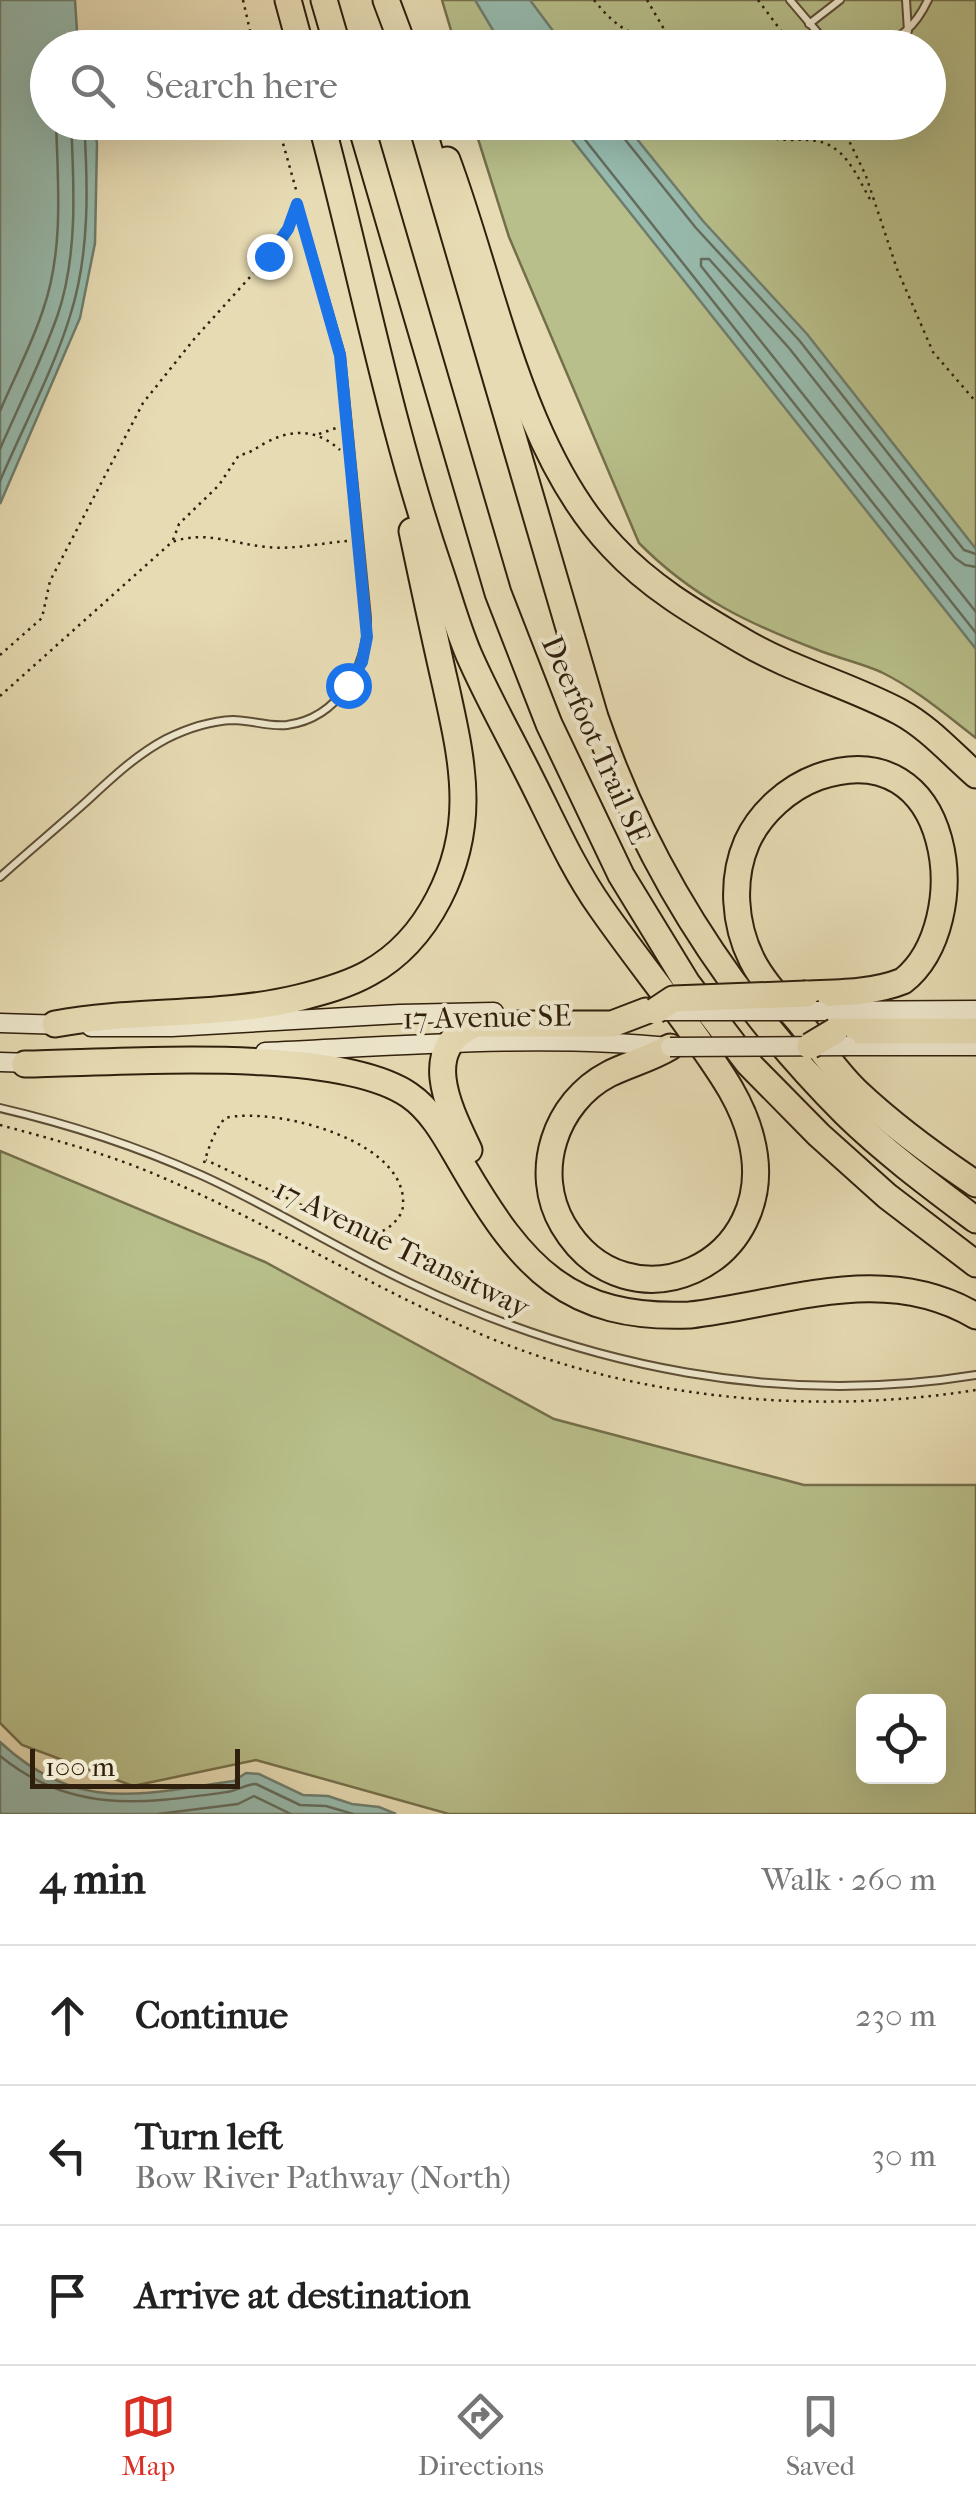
<!DOCTYPE html>
<meta charset="utf-8">
<style>
body{margin:0;font-family:"IM FELL French Canon",serif;background:#f2f2f2;color:#222}
.controls{position:absolute;right:30px;bottom:30px;display:grid;overflow:hidden;border-radius:15px;box-shadow:0 10px 40px #0002}
.controls button{width:90px;height:90px;display:grid;place-items:center;padding:0;border:0;border-bottom:2px solid #e0e0e0;background:#fff;color:#222;font:50px sans-serif}
.scale{position:absolute;left:30px;bottom:25px;width:210px;box-sizing:border-box;padding-left:10px;border:5px solid #301f0c;border-top:0;font-size:28px;line-height:35px;white-space:nowrap;color:#301f0c;-webkit-text-stroke:8px #efe8ce;paint-order:stroke}
.stop{position:absolute;width:30px;height:30px;margin:-22px;border:8px solid #1a73e8;border-radius:50%;background:#fff}
.stop.end{background:#1a73e8;border-color:#fff;box-shadow:0 2px 10px #0008}
.list{margin:0;padding:0;list-style:none}
h2{display:flex;justify-content:space-between;align-items:center;height:130px;margin:0;padding:0 40px;font-size:42px}
h2 small{font-size:32px;font-weight:400;color:#767676}
.list li{display:grid;grid-template-columns:65px 1fr auto;gap:30px;align-items:center;box-sizing:border-box;height:140px;padding:0 40px;border-top:2px solid #e0e0e0}
.list b{display:block;font-size:38px;white-space:nowrap}
.list p{margin:0;font-size:32px;white-space:nowrap;color:#767676}
.list em{font-size:32px;font-style:normal;color:#767676}
.icon{flex:none;width:55px;height:55px;fill:none;stroke:currentColor;stroke-width:2;stroke-linecap:round;stroke-linejoin:round}
.map{position:relative;flex:none;width:976px;height:1814px;overflow:hidden}
.search{position:absolute;background:#fff;box-shadow:0 10px 40px #0002;left:30px;right:30px;top:30px;height:110px;display:flex;align-items:center;gap:25px;box-sizing:border-box;padding:0 35px;border-radius:55px;color:#767676;font-size:38px}
.sheet{height:550px;background:#fff}
nav{display:flex;justify-content:space-around;align-items:center;box-sizing:border-box;height:140px;border-top:2px solid #e0e0e0;background:#fff;font-size:28px;color:#767676}
nav a{display:grid;justify-items:center;gap:5px}
nav .on{color:#d93025}
.map>svg:first-child{display:block}
.green{fill:#b8bf8a;stroke:#746f4b;stroke-width:2.5;fill-rule:evenodd}
.water{fill:#97bbae;stroke:#6e7d6d;stroke-width:2.5}
.lines{fill:none;stroke-linecap:round;stroke-linejoin:round}
.shore{stroke:#646d5d;stroke-width:2.5}
.lane-casing{stroke:#5e4e36;stroke-width:10}
.secondary-casing{stroke:#301f0c;stroke-width:21}
.highway-casing{stroke:#301f0c;stroke-width:29}
.path{stroke:#301f0c;stroke-width:2.5;stroke-dasharray:2.5 5;stroke-linecap:butt}
.lane{stroke:#efe8ce;stroke-width:6}
.secondary{stroke:#efe8ce;stroke-width:18}
.highway{stroke:#e7dbb3;stroke-width:25}
.secondary-bridge-casing{stroke:#301f0c;stroke-width:21;stroke-linecap:butt}
.highway-bridge-casing{stroke:#301f0c;stroke-width:29;stroke-linecap:butt}
.secondary-bridge{stroke:#efe8ce;stroke-width:18}
.highway-bridge{stroke:#e7dbb3;stroke-width:25}
.route{stroke:#1a73e8;stroke-width:12}
.labels{text-anchor:middle;stroke-width:8;stroke-linejoin:round;paint-order:stroke}
.street-label{font-size:30px;fill:#301f0c;stroke:#efe8ce}
</style>
<div class="map">
<svg width="976" height="1814" viewBox="0 0 976 1814">
<rect width="100%" height="100%" fill="#e7dbb3"/>
<filter id="stains"><feTurbulence type="fractalNoise" baseFrequency=".002" numOctaves="4"/><feColorMatrix values="0 0 0 0 .2 0 0 0 0 .09 0 0 0 0 .02 0 0 0 .5 -.17"/></filter>
<radialGradient id="worn" r=".72"><stop offset=".6" stop-color="#630" stop-opacity="0"/><stop offset="1" stop-color="#630" stop-opacity=".3"/></radialGradient>
<!-- green -->
<g class="green">
<path d="M442,0h534v738c-30,-23 -60,-49 -95,-66 -18,-8 -39,-13 -58,-20 -72,-27 -130,-54 -184,-109l-130,-306 -36,-114 455,-1v-74l-472,-1z"/>
<path d="M0,1151l265,111 289,157 250,66h172v329h-527l-193,-54 -123,26 -111,-41 -22,-22zM864,1702h74v74h-74z"/>
</g>
<!-- water -->
<g class="water">
<polygon points="0,0 75,0 78,47 48,48 48,122 93,123 97,143 95,243 80,318 0,504"/>
<polygon points="475,0 530,0 565,47 503,47"/>
<polygon points="559,123 624,123 703,221 807,334 976,549 976,649"/>
<path d="M0,1742c77,72 140,52 234,39l12,-8 13,1 44,21 25,1 24,8 27,3 17,7h-396z"/>
</g>
<g class="lines">
<!-- shore -->
<g class="shore">
<polyline points="571,122 976,633"/>
<polyline points="617,122 619,132 696,228 799,340 964,550 976,554"/>
<path d="M0,411c14,-33 32,-67 43,-101 21,-60 15,-126 13,-188"/>
<path d="M0,449c19,-44 42,-89 58,-135 20,-60 16,-129 13,-192"/>
<path d="M0,481c22,-52 54,-112 70,-165 20,-62 18,-131 14,-194"/>
<polyline points="976,567 965,565 955,558 789,348 709,259 701,259 701,266 976,612"/>
<path d="M0,1756c71,58 141,48 227,36 11,-1 18,-8 29,-8l44,21 26,1 27,8"/>
<polyline points="158,1814 238,1804 254,1796 291,1814"/>
</g>
<!-- lane casing -->
<g class="lane-casing">
<g id="lane">
<polyline points="790,0 824,40 841,48"/>
<polyline points="906,0 908,31"/>
<polyline points="809,24 840,0"/>
<path d="M872,48c29,-9 43,-21 56,-48"/>
<path d="M0,877c29,-26 59,-51 87,-76 25,-23 49,-46 79,-62 20,-10 44,-18 67,-19 18,0 36,7 54,5 52,-7 81,-59 80,-107l-26,-263 -44,-152"/>
<path d="M0,1108c69,16 136,38 201,67 71,32 138,75 209,108 178,84 370,124 566,92"/>
</g>
</g>
<!-- secondary casing -->
<g class="secondary-casing">
<g id="secondary">
<polyline points="819,1011 976,1010"/>
<polyline points="0,1023 65,1025"/>
<polyline points="91,1027 172,1027 400,1014 494,1012"/>
<polyline points="847,1046 976,1046"/>
<path d="M265,1052c130,-6 275,-18 404,-5"/>
<polyline points="0,1062 34,1063"/>
</g>
</g>
<!-- highway casing -->
<g class="highway-casing">
<g id="highway">
<polyline points="288,0 301,48"/>
<polyline points="324,0 338,48"/>
<polyline points="386,0 404,48"/>
<path d="M321,122c40,149 68,300 118,446 10,29 18,59 30,87 18,41 40,80 60,120 23,45 43,92 72,133 32,46 67,89 99,135 21,30 42,59 51,95 33,127 -124,196 -188,87 -31,-53 -8,-123 46,-151 20,-10 41,-15 61,-27"/>
<polyline points="360,122 498,593 549,724 621,875 687,983 748,1063 819,1135 887,1196 976,1264"/>
<path d="M421,122l174,595c52,152 137,283 251,397 40,39 86,73 130,106"/>
<path d="M447,160c46,123 74,291 166,387 37,40 82,66 128,93 50,30 108,45 159,72 28,15 52,42 76,63"/>
<path d="M806,994c33,-1 67,-1 97,-13 73,-58 51,-251 -85,-204 -30,11 -58,36 -71,65 -16,37 -13,82 5,118 11,22 30,41 46,60 19,23 36,50 58,71 36,34 78,65 120,93"/>
<path d="M55,1024c80,-15 164,-7 243,-26 24,-6 50,-13 71,-25 60,-33 94,-107 94,-173 0,-39 -9,-76 -17,-113 -12,-52 -23,-104 -34,-156"/>
<polyline points="835,1031 976,1031"/>
<path d="M25,1064c93,-1 310,-19 384,31 25,17 40,48 55,73 58,99 104,152 226,147 98,-12 194,-53 286,1"/>
<path d="M469,1150c-20,-42 -51,-102 7,-126h136l34,-13"/>
</g>
</g>
<!-- path -->
<g class="path">
<polyline points="243,0 254,48"/>
<path d="M594,0c23,29 41,39 78,43"/>
<polyline points="647,0 675,48"/>
<polyline points="758,0 794,48"/>
<polyline points="277,122 297,193"/>
<path d="M743,122c34,32 63,7 91,26 17,11 27,36 37,53"/>
<polyline points="840,122 866,176 897,269 933,352 976,402"/>
<polyline points="319,434 339,427"/>
<path d="M173,540l6,-16 40,-39 20,-30c11,-1 18,-8 28,-13 27,-14 51,-12 73,8"/>
<polyline points="0,655 42,618 50,581 143,403 195,338 269,256 291,220"/>
<path d="M0,696l172,-154c34,-12 61,2 95,5 26,3 54,-4 80,-6"/>
<path d="M0,1125c56,15 112,30 166,54 106,46 205,108 312,154 153,66 334,83 498,57"/>
<path d="M204,1163c5,-16 10,-32 21,-45 50,-12 192,24 177,94 -10,16 -21,24 -41,21l-155,-73"/>
</g>
<!-- lane -->
<use href="#lane" class="lane"/>
<!-- secondary -->
<use href="#secondary" class="secondary"/>
<!-- highway -->
<use href="#highway" class="highway"/>
<!-- secondary-bridge casing -->
<g class="secondary-bridge-casing">
<g id="secondary-bridge">
<polyline points="655,1011 819,1011"/>
<polyline points="670,1047 847,1046"/>
</g>
</g>
<!-- highway-bridge casing -->
<g class="highway-bridge-casing">
<g id="highway-bridge">
<polyline points="655,1011 673,999 806,994"/>
<polyline points="810,1046 835,1031"/>
</g>
</g>
<!-- secondary-bridge -->
<use href="#secondary-bridge" class="secondary-bridge"/>
<!-- highway-bridge -->
<use href="#highway-bridge" class="highway-bridge"/>
</g>
<g class="lines">
<!-- route -->
<polyline class="route" points="269,256 288,229 297,204 340,355 367,637 362,662 348,685"/>
</g>
<g class="labels">
<!-- street labels -->
<g class="street-label">
<text transform="translate(596 740) rotate(66)" y="10">Deerfoot Trail SE</text>
<text transform="translate(487 1017) rotate(-1)" y="10">17 Avenue SE</text>
<text transform="translate(402 1248) rotate(26)" y="10">17 Avenue Transitway</text>
</g>
</g>
<rect width="100%" height="100%" filter="url(#stains)"/>
<rect width="100%" height="100%" fill="url(#worn)"/>
</svg>
<div class="controls">
<button><svg class="icon" aria-label="locate" viewBox="0 0 24 24"><circle cx="12" cy="12" r="6"/><path d="M12 2v4M12 18v4M2 12h4M18 12h4"/></svg></button>
</div>
<div class="scale">100 m</div>
<div class="stop" style="left:348px;top:685px"></div>
<div class="stop end" style="left:269px;top:256px"></div>
<div class="search"><svg class="icon" aria-label="search" viewBox="0 0 24 24"><circle cx="10" cy="10" r="6"/><path d="M15 15l6 6"/></svg>Search here</div>
</div>
<section class="sheet">
<h2>4 min<small>Walk · 260 m</small></h2>
<ul class="list">
<li><svg class="icon" aria-label="ahead" viewBox="0 0 24 24"><path d="M12 20V5M6 11l6-6 6 6"/></svg><div><b>Continue</b></div><em>230 m</em></li>
<li><svg class="icon" aria-label="left" viewBox="0 0 24 24"><path d="M17 20v-9H6M10 6l-5 5 5 5"/></svg><div><b>Turn left</b><p>Bow River Pathway (North)</p></div><em>30 m</em></li>
<li><svg class="icon" aria-label="arrive" viewBox="0 0 24 24"><path d="M6 21V4h12l-3 4 3 4H6"/></svg><div><b>Arrive at destination</b></div></li>
</ul>
</section>
<nav>
<a class="on"><svg class="icon" aria-label="map" viewBox="0 0 24 24"><path d="M3 6l6-2 6 2 6-2v14l-6 2-6-2-6 2zM9 4v14M15 6v14"/></svg>Map</a>
<a><svg class="icon" aria-label="directions" viewBox="0 0 24 24"><path d="M12 3l9 9-9 9-9-9zM9 14v-3h6M13 9l2 2-2 2"/></svg>Directions</a>
<a><svg class="icon" aria-label="saved" viewBox="0 0 24 24"><path d="M7 4h10v16l-5-4-5 4z"/></svg>Saved</a>
</nav>
